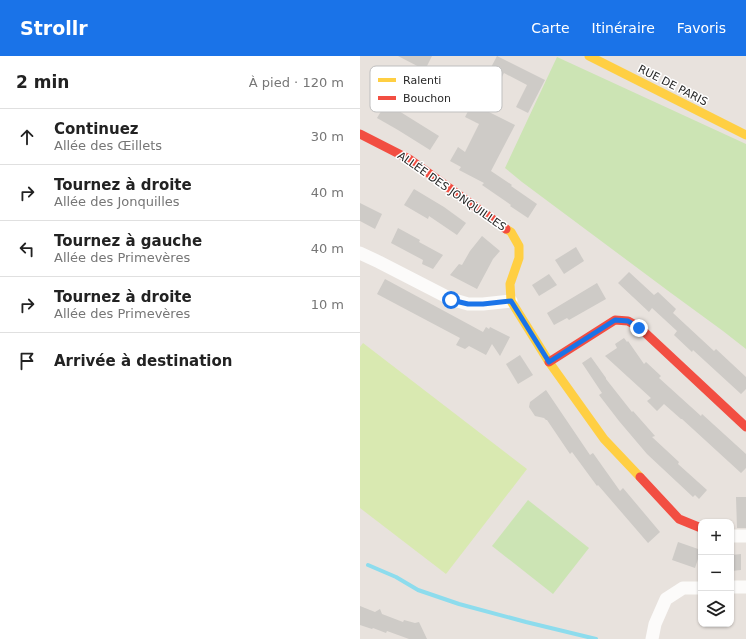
<!DOCTYPE html>
<html lang="fr">
<meta charset="utf-8">
<style>
body{margin:0;font-family:"DejaVu Sans",sans-serif;background:#f2f2f2;color:#222}
.controls{position:absolute;right:12px;bottom:12px;display:grid;overflow:hidden;border-radius:8px;box-shadow:0 1px 3px #0004}
.controls button{width:36px;height:36px;display:grid;place-items:center;padding:0;border:0;border-bottom:1px solid #e0e0e0;background:#fff;color:#222;font:20px sans-serif}
.stop{position:absolute;width:12px;height:12px;margin:-9px;border:3px solid #1a73e8;border-radius:50%;background:#fff}
.stop.end{background:#1a73e8;border-color:#fff;box-shadow:0 1px 4px #0008}
.list{margin:0;padding:0;list-style:none}
h2{display:flex;justify-content:space-between;align-items:center;height:52px;margin:0;padding:0 16px;font-size:17px}
h2 small{font-size:13px;font-weight:400;color:#767676}
.list li{display:grid;grid-template-columns:26px 1fr auto;gap:12px;align-items:center;box-sizing:border-box;height:56px;padding:0 16px;border-top:1px solid #e0e0e0}
.list b{display:block;font-size:15px;white-space:nowrap}
.list p{margin:0;font-size:13px;white-space:nowrap;color:#767676}
.list em{font-size:13px;font-style:normal;color:#767676}
.icon{flex:none;width:22px;height:22px;fill:none;stroke:currentColor;stroke-width:2;stroke-linecap:round;stroke-linejoin:round}
.map{position:relative;flex:none;width:386px;height:583px;overflow:hidden}
header{display:flex;align-items:center;gap:24px;box-sizing:border-box;height:56px;padding:0 20px;background:#1a73e8;color:#fff}
header strong{font-size:19px}
nav{display:flex;gap:22px;margin-inline-start:auto;font-size:14px}
main{display:flex}
aside{flex:1;background:#fff}
.map>svg:first-child{display:block}
.green{fill:#cce4b4}
.pitch{fill:#d9e9b1}
.lines{fill:none;stroke-linecap:round;stroke-linejoin:round}
.stream{stroke:#8ddced;stroke-width:4}
.building{fill:#cecbc7}
.street{stroke:#fcfbfa;stroke-width:13}
.slow{stroke:#ffcf43;stroke-width:9}
.jam{stroke:#f24e42;stroke-width:9}
.route{stroke:#1a73e8;stroke-width:5}
.labels{text-anchor:middle;stroke-width:3;stroke-linejoin:round;paint-order:stroke}
.street-label{font-size:11px;fill:#292929;stroke:#fff}
.key{fill:#fff;stroke:#bfbfbf;stroke-width:1}
.key-label{font-size:11px;fill:#292929}
</style>
<header>
<strong>Strollr</strong>
<nav><a>Carte</a><a>Itinéraire</a><a>Favoris</a></nav>
</header>
<main>
<aside>
<h2>2 min<small>À pied · 120 m</small></h2>
<ul class="list">
<li><svg class="icon" aria-label="ahead" viewBox="0 0 24 24"><path d="M12 20V5M6 11l6-6 6 6"/></svg><div><b>Continuez</b><p>Allée des Œillets</p></div><em>30 m</em></li>
<li><svg class="icon" aria-label="right" viewBox="0 0 24 24"><path d="M7 20v-9h11M14 6l5 5-5 5"/></svg><div><b>Tournez à droite</b><p>Allée des Jonquilles</p></div><em>40 m</em></li>
<li><svg class="icon" aria-label="left" viewBox="0 0 24 24"><path d="M17 20v-9H6M10 6l-5 5 5 5"/></svg><div><b>Tournez à gauche</b><p>Allée des Primevères</p></div><em>40 m</em></li>
<li><svg class="icon" aria-label="right" viewBox="0 0 24 24"><path d="M7 20v-9h11M14 6l5 5-5 5"/></svg><div><b>Tournez à droite</b><p>Allée des Primevères</p></div><em>10 m</em></li>
<li><svg class="icon" aria-label="arrive" viewBox="0 0 24 24"><path d="M6 21V4h12l-3 4 3 4H6"/></svg><div><b>Arrivée à destination</b></div></li>
</ul>
</aside>
<div class="map">
<svg width="386" height="583" viewBox="0 0 386 583">
<rect width="100%" height="100%" fill="#e8e2dd"/>
<!-- green -->
<g class="green">
<polygon points="197,1 386,88 386,293 363,275 311,237 162,126 145,112"/>
<polygon points="168,444 229,492 193,538 132,490"/>
</g>
<!-- pitch -->
<polygon class="pitch" points="3,287 167,413 86,518 0,452 0,291"/>
<g class="lines">
<!-- stream -->
<polyline class="stream" points="8,509 36,521 58,534 99,548 166,566 236,583"/>
</g>
<!-- building -->
<g class="building">
<polygon points="38,0 72,0 65,14"/>
<polygon points="137,0 185,24 168,57 156,51 167,29 144,17 128,47 130,48 127,55 155,69 131,115 152,129 151,130 177,148 168,162 150,150 151,149 122,129 124,127 99,114 101,111 90,105 98,91 105,96 119,68 105,61"/>
<polygon points="26,47 79,80 70,94 38,74 17,62"/>
<polygon points="54,133 84,151 106,167 97,179 69,160 68,163 44,149"/>
<polygon points="0,147 22,158 15,173 0,165"/>
<polygon points="38,172 60,184 59,186 83,199 73,213 62,208 63,204 31,187"/>
<polygon points="122,180 140,195 133,203 117,233 90,219 99,208 102,209 110,195"/>
<polygon points="216,191 224,205 204,218 195,204"/>
<polygon points="269,216 294,239 298,236 316,253 313,257 354,295 356,293 386,321 386,333 381,338 333,294 332,296 314,279 317,275 292,252 289,256 258,227"/>
<polygon points="189,218 197,229 179,240 172,229"/>
<polygon points="25,223 123,276 126,271 129,273 130,271 150,281 140,300 132,288 126,299 109,290 105,293 96,289 100,282 17,238"/>
<polygon points="237,227 246,243 209,264 207,262 194,269 187,257"/>
<polygon points="264,282 267,286 268,285 284,308 286,306 301,320 299,322 341,360 342,358 386,398 386,412 381,417 322,363 321,363 304,348 297,355 287,345 291,342 245,300 257,292 255,288"/>
<polygon points="160,299 173,319 158,328 146,308"/>
<polygon points="231,301 246,322 246,323 272,356 273,355 295,380 292,381 319,406 318,408 347,434 339,443 335,439 333,441 287,398 259,365 239,339 242,337 222,307"/>
<polygon points="186,334 230,399 233,397 260,435 263,432 300,476 288,487 238,429 237,430 212,396 210,398 187,364 186,364 184,362 175,360 169,351 170,346"/>
<polygon points="376,441 386,441 386,472 377,472"/>
<polygon points="318,486 341,494 335,512 312,504"/>
<polygon points="381,498 381,514 371,515 371,499"/>
<polygon points="0,550 15,556 20,553 22,558 43,566 44,564 55,567 59,566 67,583 49,583 27,575 26,577 13,572 12,573 0,569"/>
</g>
<g class="lines">
<!-- street -->
<g class="street">
<polyline points="0,197 19,206 91,243 108,248 123,248 151,245"/>
<polyline points="371,480 386,480"/>
<polyline points="371,531 386,531"/>
<polyline points="292,583 295,568 306,543 323,532 341,532"/>
</g>
<!-- slow -->
<g class="slow">
<polyline points="229,0 386,79"/>
<polyline points="146,173 151,176 159,190 159,202 150,228 151,245 189,306 244,383 280,421"/>
</g>
<!-- jam -->
<g class="jam">
<polyline points="0,78 49,103 146,173"/>
<polyline points="189,306 255,264 268,265 279,271 386,371"/>
<polyline points="280,421 319,463 341,472"/>
</g>
</g>
<g class="lines">
<!-- route -->
<polyline class="route" points="91,244 108,248 123,248 151,245 189,306 255,264 268,265 279,272"/>
</g>
<g class="labels">
<!-- street labels -->
<g class="street-label">
<text transform="translate(313 29) rotate(27)" y="4">RUE DE PARIS</text>
<text transform="translate(92 135) rotate(35)" y="4">ALLÉE DES JONQUILLES</text>
</g>
</g>
<!-- legend -->
<rect x="10" y="10" width="132" height="46" rx="6" class="key"/>
<rect x="18" y="22" width="18" height="4" fill="#ffcf43"/>
<rect x="18" y="40" width="18" height="4" fill="#f24e42"/>
<g class="key-label">
<text x="43" y="28">Ralenti</text>
<text x="43" y="46">Bouchon</text>
</g>
</svg>
<div class="controls">
<button>+</button>
<button>−</button>
<button><svg class="icon" aria-label="layers" viewBox="0 0 24 24"><path d="M12 4l9 5-9 5-9-5zM3 14l9 5 9-5"/></svg></button>
</div>
<div class="stop" style="left:91px;top:244px"></div>
<div class="stop end" style="left:279px;top:272px"></div>
</div>
</main>
